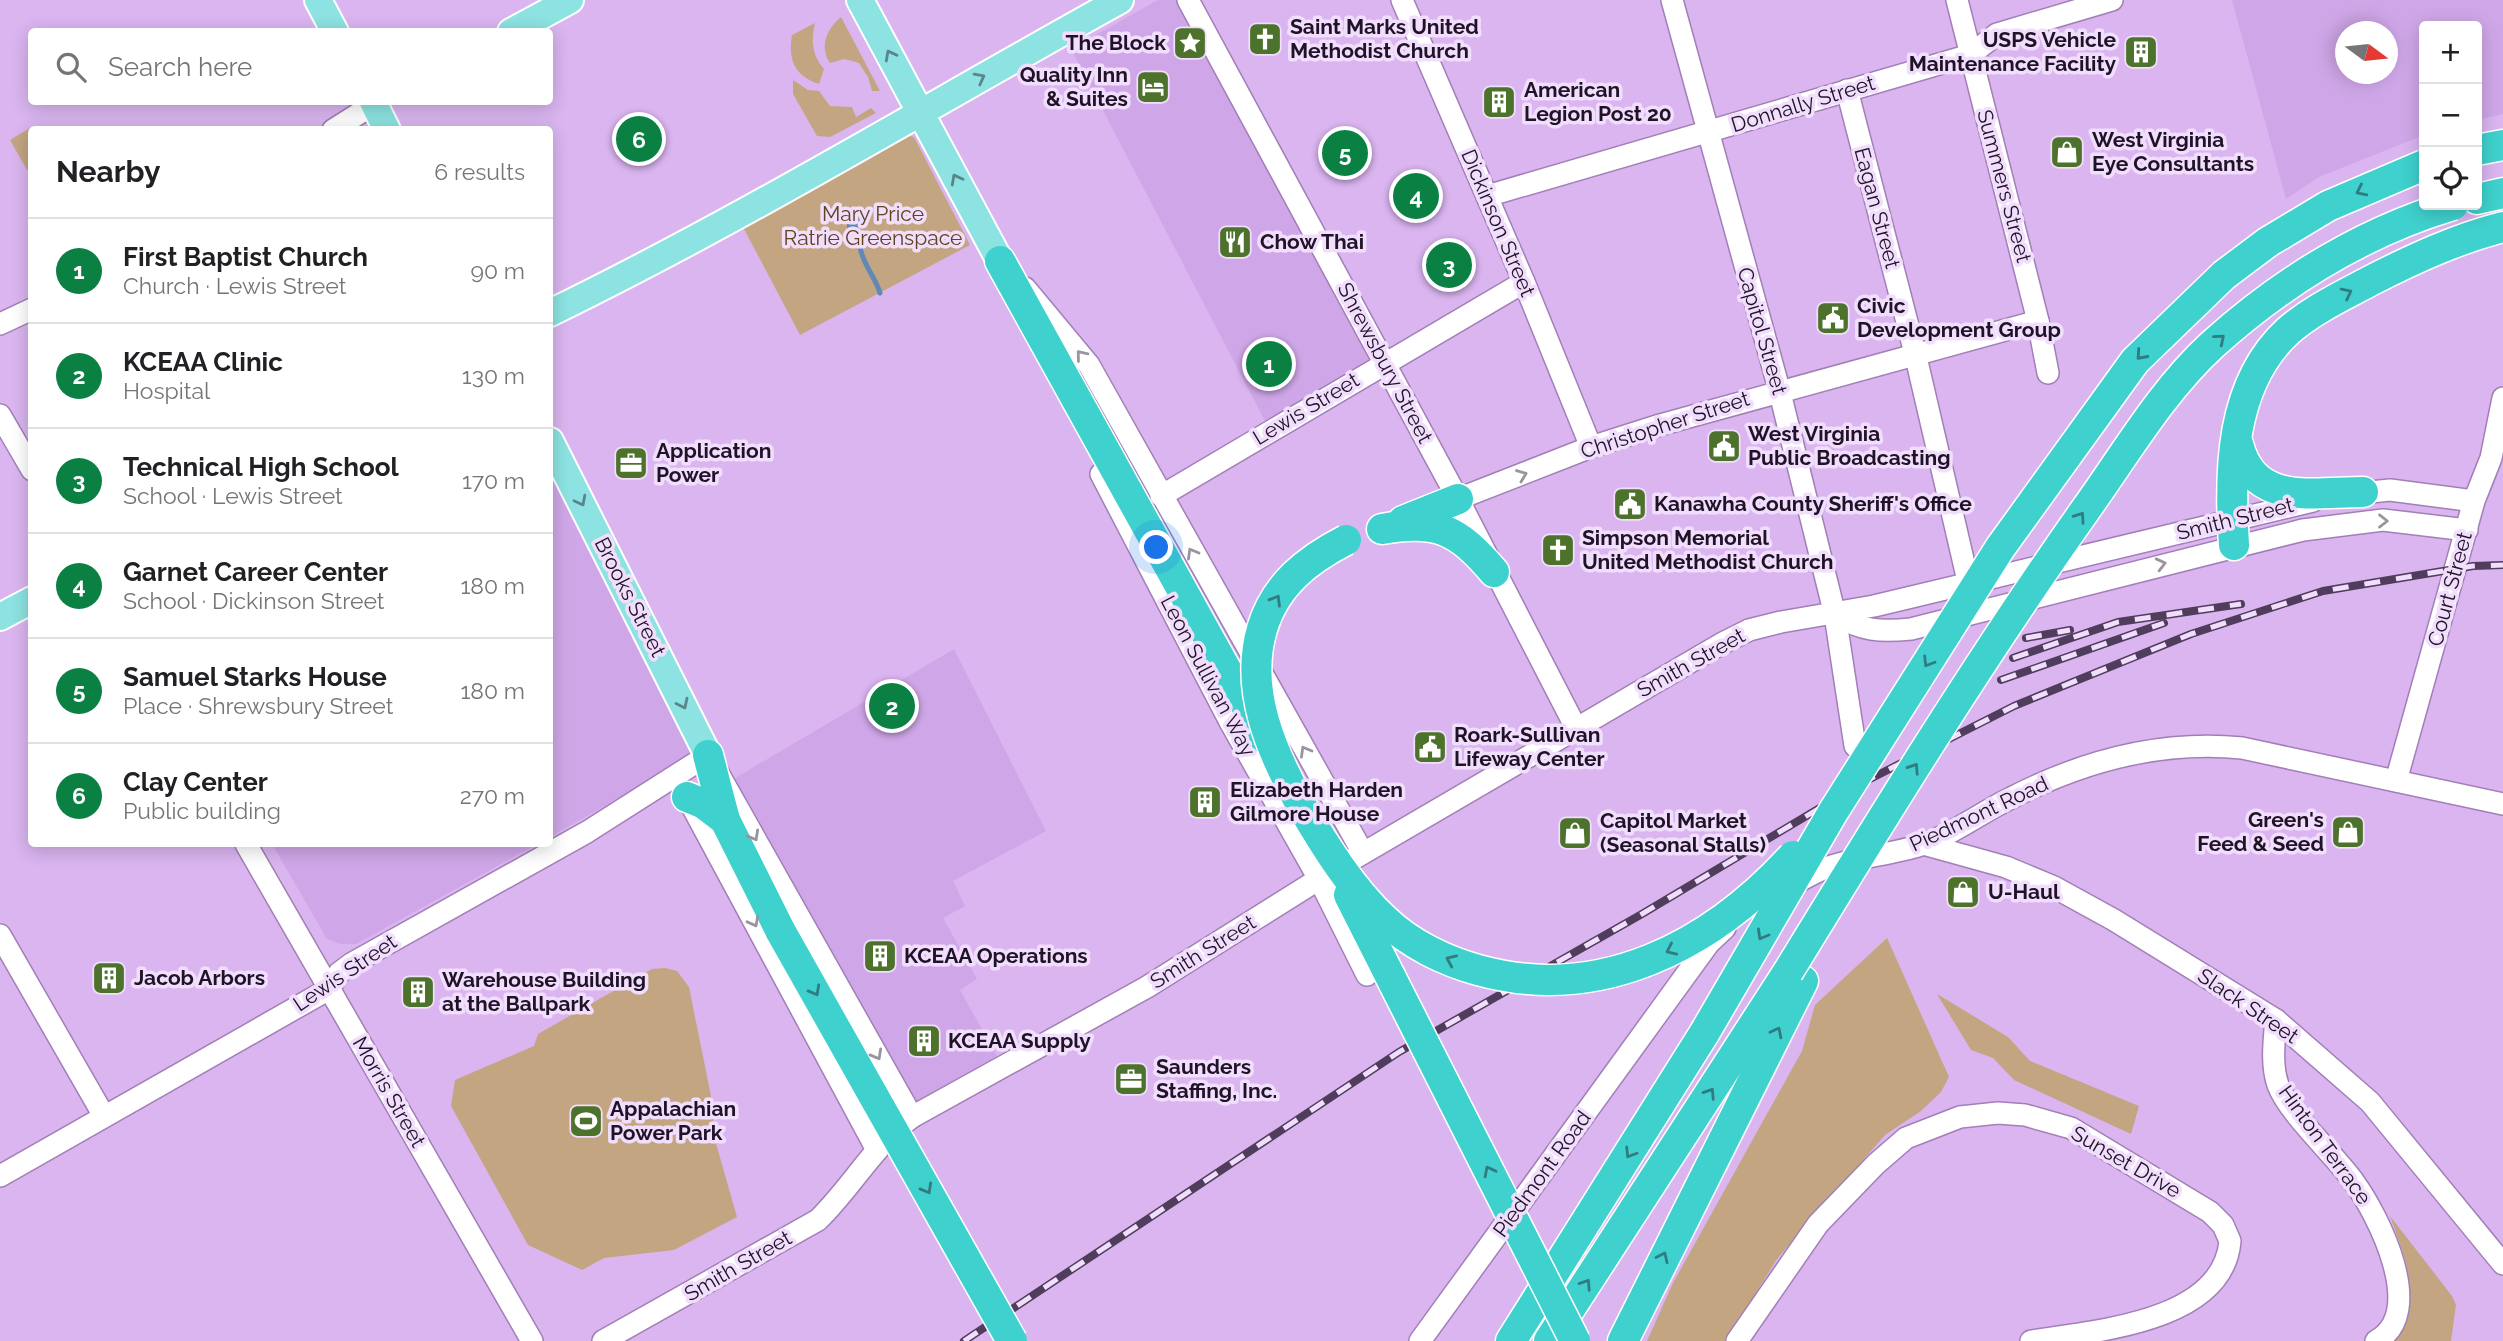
<!DOCTYPE html>
<meta charset="utf-8">
<style>
body{margin:0;font-family:Raleway,sans-serif;background:#f6f6f6;color:#202124}
.controls{position:absolute;right:21px;top:21px;display:grid;overflow:hidden;border-radius:7px;box-shadow:0 4px 18px #0003}
.controls button{width:63px;height:63px;display:grid;place-items:center;padding:0;border:0;border-bottom:2px solid #e0e0e0;background:#fff;color:#202124;font:35px sans-serif}
.compass{position:absolute;left:2335px;top:21px;width:63px;height:63px;border-radius:50%;background:#fff;box-shadow:0 4px 18px #0003;rotate:105deg}
.you{position:absolute;left:1157px;top:548px;width:24px;height:24px;margin:-18px;border:5px solid #fff;border-radius:50%;background:#1a73e8;box-shadow:0 0 0 10px #1a73e833}
.badge{display:grid;place-items:center;width:46px;height:46px;border-radius:50%;background:#0b8043;color:#fff;font-size:23px;font-weight:700}
.pin{position:absolute;translate:-50% -50%;border:4px solid #fff;box-shadow:0 2px 7px #0006}
.list{margin:0;padding:0;list-style:none}
h2{display:flex;justify-content:space-between;align-items:center;height:91px;margin:0;padding:0 28px;font-size:30px}
h2 small{font-size:23px;font-weight:400;color:#757577}
.list li{display:grid;grid-template-columns:46px 1fr auto;gap:21px;align-items:center;box-sizing:border-box;height:105px;padding:0 28px;border-top:2px solid #e0e0e0}
.list b{display:block;font-size:26px;white-space:nowrap}
.list p{margin:0;font-size:23px;white-space:nowrap;color:#757577}
.list em{font-size:23px;font-style:normal;color:#757577}
.icon{flex:none;width:38px;height:38px;fill:none;stroke:currentColor;stroke-width:2;stroke-linecap:round;stroke-linejoin:round}
.map{position:relative;flex:none;width:2503px;height:1341px;overflow:hidden}
.search{position:absolute;background:#fff;box-shadow:0 4px 18px #0003;left:28px;top:28px;width:525px;height:77px;display:flex;align-items:center;gap:18px;box-sizing:border-box;padding:0 24px;border-radius:7px;color:#757577;font-size:26px}
.panel{position:absolute;background:#fff;box-shadow:0 4px 18px #0003;left:28px;top:126px;width:525px;height:721px;border-radius:7px}
.map>svg:first-child{display:block}
.built{fill:#cfa7e8;fill-rule:evenodd}
.green{fill:#c3a581}
.water{fill:#6289b6}
.lines{fill:none;stroke-linecap:round;stroke-linejoin:round}
.stream{stroke:#6289b6;stroke-width:5}
.minor-casing{stroke:#a27fb7;stroke-width:24}
.major-casing{stroke:#fff;stroke-width:30}
.highway-casing{stroke:#fff;stroke-width:33}
.minor{stroke:#fff;stroke-width:21}
.major{stroke:#8ce3e1;stroke-width:26}
.highway{stroke:#3fd1cd;stroke-width:30}
.rail-casing{stroke:#503c5b;stroke-width:8}
.rail{stroke:#f1defc;stroke-width:5;stroke-dasharray:16;stroke-linecap:butt}
.highway-bridge-casing{stroke:#fff;stroke-width:33;stroke-linecap:butt}
.highway-bridge{stroke:#3fd1cd;stroke-width:30}
.oneway{stroke:#5b858d}
.oneway2{stroke:#317b82}
.oneway3{stroke:#9b949e}
.labels{text-anchor:middle;stroke-width:7;stroke-linejoin:round;paint-order:stroke}
.poi-label{font-size:21px;font-weight:bold;fill:#201227;stroke:#f1defc;text-anchor:start}
.street-label{font-size:21px;fill:#201227;stroke:#f1defc}
.park-label{font-size:21px;fill:#5f431c;stroke:#f1defc}
</style>
<div class="map">
<svg width="2503" height="1341" viewBox="0 0 2503 1341">
<rect width="100%" height="100%" fill="#dab5f0"/>
<!-- built -->
<g class="built">
<polygon points="1158,0 1180,0 1370,355 1368,360 1272,423 1265,421 1073,53 1076,46"/>
<path d="M2232,0h271v114l-26,6v-94h-53v109l-105,42 -33,22zM2346,32h42v42h-42z"/>
<polygon points="550,472 690,737 690,751 684,761 550,837"/>
<polygon points="954,649 1046,831 953,881 965,906 943,918 977,979 960,990 1001,1063 916,1115 730,781"/>
<polygon points="272,844 537,844 356,944 341,944 327,939"/>
</g>
<!-- green -->
<g class="green">
<path d="M841,17l39,74h-8l-4,-14 -9,-14 -15,-4 -14,4c-11,-17 -3,-34 11,-46z"/>
<path d="M815,23c-4,18 -3,32 9,46l-5,15c-25,-8 -31,-25 -27,-49z"/>
<polygon points="793,80 808,90 819,91 830,106 852,107 856,117 871,108 876,113 830,137 817,136 793,94"/>
<polygon points="30,128 31,167 27,170 10,140"/>
<polygon points="910,136 914,137 970,245 800,335 743,227"/>
<polygon points="1887,938 1949,1077 1941,1092 1921,1111 1885,1135 1777,1259 1726,1341 1647,1341 1673,1283 1802,1051 1815,1005"/>
<polygon points="665,968 677,971 689,987 715,1116 711,1126 737,1217 674,1250 604,1258 582,1270 528,1245 451,1106 455,1080 534,1046 538,1034 652,969"/>
<polygon points="1937,994 2008,1037 2030,1061 2139,1106 2131,1134 2014,1080 1993,1058 1971,1050"/>
<path d="M2390,1216l62,80 4,9 -5,36h-59c32,-44 14,-79 -2,-125z"/>
</g>
<!-- water -->
<polygon class="water" points="847,209 866,214 857,232 847,239"/>
<g class="lines">
<!-- stream -->
<path class="stream" d="M860,247c3,18 15,29 20,46"/>
<!-- minor casing -->
<g class="minor-casing">
<g id="minor">
<polyline points="1188,0 1458,499 1576,728"/>
<polyline points="1402,0 1524,282 1591,447"/>
<polyline points="1672,0 1779,389 1835,615 1855,746"/>
<polyline points="1957,0 2038,321 2048,373"/>
<polyline points="1847,90 1915,353 1972,598"/>
<polyline points="333,130 374,104"/>
<polyline points="1487,196 1970,55 1997,34 2112,0"/>
<polyline points="1025,288 1089,365 1363,853"/>
<polyline points="0,324 32,309"/>
<polyline points="0,415 32,470"/>
<polyline points="1101,474 1229,720 1319,879 1367,975"/>
<polyline points="2351,494 2390,490 2474,501"/>
<polyline points="1161,496 1524,282"/>
<polyline points="1458,499 1591,447 1660,425 2038,321"/>
<path d="M1835,615c27,16 45,17 76,14l392,-99 80,-10 84,10"/>
<polyline points="2396,781 2474,501 2491,458 2503,398"/>
<polyline points="683,796 687,797 877,1150"/>
<polyline points="246,844 532,1341"/>
<polyline points="1923,844 2006,867 2054,887 2114,920 2276,1020 2370,1102 2503,1264"/>
<path d="M1790,886c11,-6 22,-12 33,-17 31,-12 67,-14 98,-24 31,-10 61,-33 90,-47 72,-37 150,-58 231,-50l261,56"/>
<polyline points="0,935 104,1116"/>
<path d="M2276,1020c-2,21 -5,45 2,65 11,29 56,69 76,97 24,33 74,131 22,159"/>
<polyline points="0,1176 329,989 339,973 351,964 587,832 708,755 912,1117"/>
<path d="M603,1341l215,-121c34,-33 56,-75 94,-103l235,-130 172,-108 402,-235 28,-14 32,-8 93,-16 439,-105"/>
<polyline points="1420,1341 1709,943 1725,928"/>
<path d="M1737,1341l81,-117 58,-60 30,-26 54,-21 38,-4 27,2 46,13 139,84 13,13 7,16c-7,82 -137,90 -199,100"/>
</g>
</g>
<!-- major casing -->
<g class="major-casing">
<g id="major">
<polyline points="318,0 335,32"/>
<polyline points="860,0 1000,261"/>
<polyline points="511,32 570,0"/>
<polyline points="373,102 387,130"/>
<path d="M550,313c195,-95 380,-208 570,-313"/>
<polyline points="550,441 708,755"/>
<polyline points="0,617 32,600"/>
</g>
</g>
<!-- highway casing -->
<g class="highway-casing">
<g id="highway">
<polyline points="2477,150 2503,145"/>
<polyline points="2477,199 2503,193"/>
<polyline points="1000,261 1264,738"/>
<path d="M2238,444c16,63 74,48 125,48"/>
<polyline points="1403,521 1458,499"/>
<path d="M1382,529c56,-10 76,1 112,43"/>
<path d="M2234,545c-5,-73 -4,-161 54,-214 24,-21 54,-35 82,-50 43,-22 86,-42 133,-54"/>
<polyline points="708,755 725,820 781,932"/>
<polyline points="687,797 704,804 725,820"/>
<polyline points="1511,1341 1705,1032"/>
<polyline points="1549,1341 1788,972"/>
<polyline points="1623,1341 1803,981"/>
</g>
</g>
<!-- minor -->
<use href="#minor" class="minor"/>
<!-- major -->
<use href="#major" class="major"/>
<!-- highway -->
<use href="#highway" class="highway"/>
<!-- rail casing -->
<g class="rail-casing">
<g id="rail">
<polyline points="2026,638 2070,630"/>
<polyline points="2013,658 2118,622 2241,604"/>
<polyline points="2001,680 2164,623"/>
<polyline points="964,1341 1399,1052 1642,914 1860,784 2014,706 2191,634 2323,591 2473,566 2503,565"/>
</g>
</g>
<!-- rail -->
<use href="#rail" class="rail"/>
<!-- highway-bridge casing -->
<g class="highway-bridge-casing">
<g id="highway-bridge">
<path d="M1346,540c-39,20 -71,45 -84,89 -18,61 10,124 39,176 22,38 51,85 84,115 25,24 60,41 93,50 122,34 233,-24 315,-114"/>
<polyline points="1349,895 1575,1341"/>
<polyline points="781,932 1012,1341"/>
<path d="M1788,972c96,-157 192,-313 298,-463 40,-56 76,-118 126,-164 70,-63 151,-113 241,-140"/>
<polyline points="1705,1032 1833,812 2000,548 2135,361 2224,275 2268,242 2328,206 2424,165"/>
</g>
</g>
<!-- highway-bridge -->
<use href="#highway-bridge" class="highway-bridge"/>
</g>
<!-- one-way arrows -->
<defs><path id="oneway-chevron" d="M-2-3.5L2.5 0L-2 3.5" fill="none" stroke-width="1.6" stroke-linecap="round" stroke-linejoin="round" transform="scale(1.75)"/></defs>
<g class="oneway">
<use href="#oneway-chevron" transform="translate(890 55) rotate(-118)"/>
<use href="#oneway-chevron" transform="translate(980 78) rotate(-28)"/>
<use href="#oneway-chevron" transform="translate(956 179) rotate(-118)"/>
<use href="#oneway-chevron" transform="translate(581 501) rotate(63)"/>
<use href="#oneway-chevron" transform="translate(683 704) rotate(64)"/>
</g>
<g class="oneway2">
<use href="#oneway-chevron" transform="translate(2361 191) rotate(154)"/>
<use href="#oneway-chevron" transform="translate(2347 293) rotate(-27)"/>
<use href="#oneway-chevron" transform="translate(2220 339) rotate(-40)"/>
<use href="#oneway-chevron" transform="translate(2141 355) rotate(132)"/>
<use href="#oneway-chevron" transform="translate(2080 517) rotate(-55)"/>
<use href="#oneway-chevron" transform="translate(1276 600) rotate(-59)"/>
<use href="#oneway-chevron" transform="translate(1928 662) rotate(122)"/>
<use href="#oneway-chevron" transform="translate(1914 768) rotate(-57)"/>
<use href="#oneway-chevron" transform="translate(1762 935) rotate(120)"/>
<use href="#oneway-chevron" transform="translate(1671 950) rotate(155)"/>
<use href="#oneway-chevron" transform="translate(1451 960) rotate(-156)"/>
<use href="#oneway-chevron" transform="translate(815 991) rotate(61)"/>
<use href="#oneway-chevron" transform="translate(1777 1032) rotate(-63)"/>
<use href="#oneway-chevron" transform="translate(1710 1093) rotate(-57)"/>
<use href="#oneway-chevron" transform="translate(1630 1153) rotate(122)"/>
<use href="#oneway-chevron" transform="translate(1489 1171) rotate(-117)"/>
<use href="#oneway-chevron" transform="translate(927 1189) rotate(61)"/>
<use href="#oneway-chevron" transform="translate(1663 1257) rotate(-65)"/>
<use href="#oneway-chevron" transform="translate(1586 1284) rotate(-57)"/>
</g>
<g class="oneway3">
<use href="#oneway-chevron" transform="translate(1081 355) rotate(-129)"/>
<use href="#oneway-chevron" transform="translate(1522 475) rotate(-21)"/>
<use href="#oneway-chevron" transform="translate(2383 521)"/>
<use href="#oneway-chevron" transform="translate(1192 553) rotate(-120)"/>
<use href="#oneway-chevron" transform="translate(2161 564) rotate(-14)"/>
<use href="#oneway-chevron" transform="translate(1305 751) rotate(-120)"/>
<use href="#oneway-chevron" transform="translate(754 836) rotate(61)"/>
<use href="#oneway-chevron" transform="translate(754 922) rotate(62)"/>
<use href="#oneway-chevron" transform="translate(877 1055) rotate(61)"/>
</g>
<!-- icons -->
<defs>
<g id="church-square" transform="scale(1.75)"><rect x="-9" y="-9" width="18" height="18" rx="4" fill="#4d722c" stroke="#f1defc"/><path d="M-1.2-6h2.4v3.5h3.3v2.4h-3.3V6h-2.4V-.1h-3.3v-2.4h3.3Z" fill="#fff"/></g>
<g id="sight-square" transform="scale(1.75)"><rect x="-9" y="-9" width="18" height="18" rx="4" fill="#4d722c" stroke="#f1defc"/><path d="M0-6L1.8-2.2L6-1.7L2.9 1.2L3.7 5.4L0 3.3L-3.7 5.4L-2.9 1.2L-6-1.7L-1.8-2.2Z" fill="#fff"/></g>
<g id="building-square" transform="scale(1.75)"><rect x="-9" y="-9" width="18" height="18" rx="4" fill="#4d722c" stroke="#f1defc"/><path d="M-4-6H4V6H1V3H-1V6H-4ZM-2.5-4.3h1.7v1.8h-1.7ZM.8-4.3h1.7v1.8H.8ZM-2.5-1h1.7V.8h-1.7ZM.8-1h1.7V.8H.8Z" fill="#fff"/></g>
<g id="hotel-square" transform="scale(1.75)"><rect x="-9" y="-9" width="18" height="18" rx="4" fill="#4d722c" stroke="#f1defc"/><path d="M-6-4.5h1.5V1H6V5H4.5V3h-9V5H-6ZM-4 0a1.8 1.8 0 1 1 3.6 0ZM.5 0V-2.5h3Q6-2.5 6 0Z" fill="#fff"/></g>
<g id="shop-square" transform="scale(1.75)"><rect x="-9" y="-9" width="18" height="18" rx="4" fill="#4d722c" stroke="#f1defc"/><path d="M-5-2.5h2.3a2.7 3.5 0 0 1 5.4 0H5L5.5 6h-11ZM-1.5-2.5h3a1.5 2.3 0 0 0-3 0Z" fill="#fff"/></g>
<g id="restaurant-square" transform="scale(1.75)"><rect x="-9" y="-9" width="18" height="18" rx="4" fill="#4d722c" stroke="#f1defc"/><path d="M-5-6h1v4h1v-4h1v4h1v-4h1v5L-1.5 .5V6h-2V.5L-5-1ZM5-6V6H3V1.5H1.5Q1.5-4 5-6Z" fill="#fff"/></g>
<g id="civic-square" transform="scale(1.75)"><rect x="-9" y="-9" width="18" height="18" rx="4" fill="#4d722c" stroke="#f1defc"/><path d="M-.6-6.5H3V-4.5H.6V-3L4-1V1h2V6H-6V1h2V-1L-.6-3ZM-1.2 2.5V6h2.4V2.5Z" fill="#fff"/></g>
<g id="office-square" transform="scale(1.75)"><rect x="-9" y="-9" width="18" height="18" rx="4" fill="#4d722c" stroke="#f1defc"/><path d="M-6-3h4V-5.5h4V-3h4V5H-6ZM-1-4.5V-3h2v-1.5ZM-6 0V1H6V0Z" fill="#fff"/></g>
<g id="stadium-square" transform="scale(1.75)"><rect x="-9" y="-9" width="18" height="18" rx="4" fill="#4d722c" stroke="#f1defc"/><path d="M0-5a6.5 5 0 1 0 0 10a6.5 5 0 1 0 0-10ZM-3.5-1.8h7v3.6h-7Z" fill="#fff"/></g>
</defs>
<g fill-rule="evenodd">
<use href="#church-square" x="1265" y="39"/>
<use href="#sight-square" x="1190" y="43"/>
<use href="#building-square" x="2141" y="52"/>
<use href="#hotel-square" x="1153" y="87"/>
<use href="#building-square" x="1499" y="102"/>
<use href="#shop-square" x="2067" y="152"/>
<use href="#restaurant-square" x="1235" y="242"/>
<use href="#civic-square" x="1833" y="318"/>
<use href="#civic-square" x="1724" y="446"/>
<use href="#office-square" x="631" y="463"/>
<use href="#civic-square" x="1630" y="504"/>
<use href="#church-square" x="1558" y="550"/>
<use href="#civic-square" x="1430" y="747"/>
<use href="#building-square" x="1205" y="802"/>
<use href="#shop-square" x="2348" y="832"/>
<use href="#shop-square" x="1575" y="833"/>
<use href="#shop-square" x="1963" y="892"/>
<use href="#building-square" x="880" y="956"/>
<use href="#building-square" x="109" y="978"/>
<use href="#building-square" x="418" y="992"/>
<use href="#building-square" x="924" y="1041"/>
<use href="#office-square" x="1131" y="1079"/>
<use href="#stadium-square" x="586" y="1121"/>
</g>
<g class="labels">
<!-- poi labels -->
<g class="poi-label">
<text x="1290" y="34">Saint Marks United<tspan x="1290" dy="24">Methodist Church</tspan></text>
<text x="2116" y="47" text-anchor="end">USPS Vehicle<tspan x="2116" dy="24">Maintenance Facility</tspan></text>
<text x="1166" y="50" text-anchor="end">The Block</text>
<text x="1128" y="82" text-anchor="end">Quality Inn<tspan x="1128" dy="24">&amp; Suites</tspan></text>
<text x="1524" y="97">American<tspan x="1524" dy="24">Legion Post 20</tspan></text>
<text x="2092" y="147">West Virginia<tspan x="2092" dy="24">Eye Consultants</tspan></text>
<text x="1260" y="249">Chow Thai</text>
<text x="1857" y="313">Civic<tspan x="1857" dy="24">Development Group</tspan></text>
<text x="1748" y="441">West Virginia<tspan x="1748" dy="24">Public Broadcasting</tspan></text>
<text x="656" y="458">Application<tspan x="656" dy="24">Power</tspan></text>
<text x="1654" y="511">Kanawha County Sheriff's Office</text>
<text x="1582" y="545">Simpson Memorial<tspan x="1582" dy="24">United Methodist Church</tspan></text>
<text x="1454" y="742">Roark-Sullivan<tspan x="1454" dy="24">Lifeway Center</tspan></text>
<text x="1230" y="797">Elizabeth Harden<tspan x="1230" dy="24">Gilmore House</tspan></text>
<text x="2324" y="827" text-anchor="end">Green's<tspan x="2324" dy="24">Feed &amp; Seed</tspan></text>
<text x="1600" y="828">Capitol Market<tspan x="1600" dy="24">(Seasonal Stalls)</tspan></text>
<text x="1988" y="899">U-Haul</text>
<text x="904" y="963">KCEAA Operations</text>
<text x="134" y="985">Jacob Arbors</text>
<text x="442" y="987">Warehouse Building<tspan x="442" dy="24">at the Ballpark</tspan></text>
<text x="948" y="1048">KCEAA Supply</text>
<text x="1156" y="1074">Saunders<tspan x="1156" dy="24">Staffing, Inc.</tspan></text>
<text x="610" y="1116">Appalachian<tspan x="610" dy="24">Power Park</tspan></text>
</g>
<!-- street labels -->
<g class="street-label">
<text transform="translate(1803 104) rotate(-17)" y="7">Donnally Street</text>
<text transform="translate(2004 186) rotate(75)" y="7">Summers Street</text>
<text transform="translate(1877 208) rotate(75)" y="7">Eagan Street</text>
<text transform="translate(1498 223) rotate(67)" y="7">Dickinson Street</text>
<text transform="translate(1762 331) rotate(74)" y="7">Capitol Street</text>
<text transform="translate(1385 363) rotate(62)" y="7">Shrewsbury Street</text>
<text transform="translate(1306 409) rotate(-31)" y="7">Lewis Street</text>
<text transform="translate(1665 425) rotate(-18)" y="7">Christopher Street</text>
<text transform="translate(2235 519) rotate(-14)" y="7">Smith Street</text>
<text transform="translate(2450 589) rotate(-75)" y="7">Court Street</text>
<text transform="translate(630 597) rotate(63)" y="7">Brooks Street</text>
<text transform="translate(1691 663) rotate(-29)" y="7">Smith Street</text>
<text transform="translate(1208 676) rotate(62)" y="7">Leon Sullivan Way</text>
<text transform="translate(1979 814) rotate(-25)" y="7">Piedmont Road</text>
<text transform="translate(1203 952) rotate(-32)" y="7">Smith Street</text>
<text transform="translate(345 973) rotate(-34)" y="7">Lewis Street</text>
<text transform="translate(2248 1006) rotate(34)" y="7">Slack Street</text>
<text transform="translate(389 1092) rotate(60)" y="7">Morris Street</text>
<text transform="translate(2325 1145) rotate(54)" y="7">Hinton Terrace</text>
<text transform="translate(2126 1162) rotate(30)" y="7">Sunset Drive</text>
<text transform="translate(1542 1174) rotate(-54)" y="7">Piedmont Road</text>
<text transform="translate(738 1266) rotate(-30)" y="7">Smith Street</text>
</g>
<!-- park labels -->
<g class="park-label">
<text x="873" y="221">Mary Price<tspan x="873" dy="24">Ratrie Greenspace</tspan></text>
</g>
</g>
</svg>
<div class="controls">
<button>+</button>
<button>−</button>
<button><svg class="icon" aria-label="locate" viewBox="0 0 24 24"><circle cx="12" cy="12" r="6"/><path d="M12 2v4M12 18v4M2 12h4M18 12h4"/></svg></button>
</div>
<svg class="compass" viewBox="-18 -18 36 36"><path d="M0-13l5 13h-10z" fill="#e53935"/><path d="M0 13l5-13h-10z" fill="#757577"/></svg>
<div class="you"></div>
<div class="pin badge" style="left:1269px;top:364px">1</div>
<div class="pin badge" style="left:892px;top:706px">2</div>
<div class="pin badge" style="left:1449px;top:265px">3</div>
<div class="pin badge" style="left:1416px;top:196px">4</div>
<div class="pin badge" style="left:1345px;top:153px">5</div>
<div class="pin badge" style="left:639px;top:139px">6</div>
<div class="search"><svg class="icon" aria-label="search" viewBox="0 0 24 24"><circle cx="10" cy="10" r="6"/><path d="M15 15l6 6"/></svg>Search here</div>
<section class="panel">
<h2>Nearby<small>6 results</small></h2>
<ul class="list">
<li><span class="badge">1</span><div><b>First Baptist Church</b><p>Church · Lewis Street</p></div><em>90 m</em></li>
<li><span class="badge">2</span><div><b>KCEAA Clinic</b><p>Hospital</p></div><em>130 m</em></li>
<li><span class="badge">3</span><div><b>Technical High School</b><p>School · Lewis Street</p></div><em>170 m</em></li>
<li><span class="badge">4</span><div><b>Garnet Career Center</b><p>School · Dickinson Street</p></div><em>180 m</em></li>
<li><span class="badge">5</span><div><b>Samuel Starks House</b><p>Place · Shrewsbury Street</p></div><em>180 m</em></li>
<li><span class="badge">6</span><div><b>Clay Center</b><p>Public building</p></div><em>270 m</em></li>
</ul>
</section>
</div>
